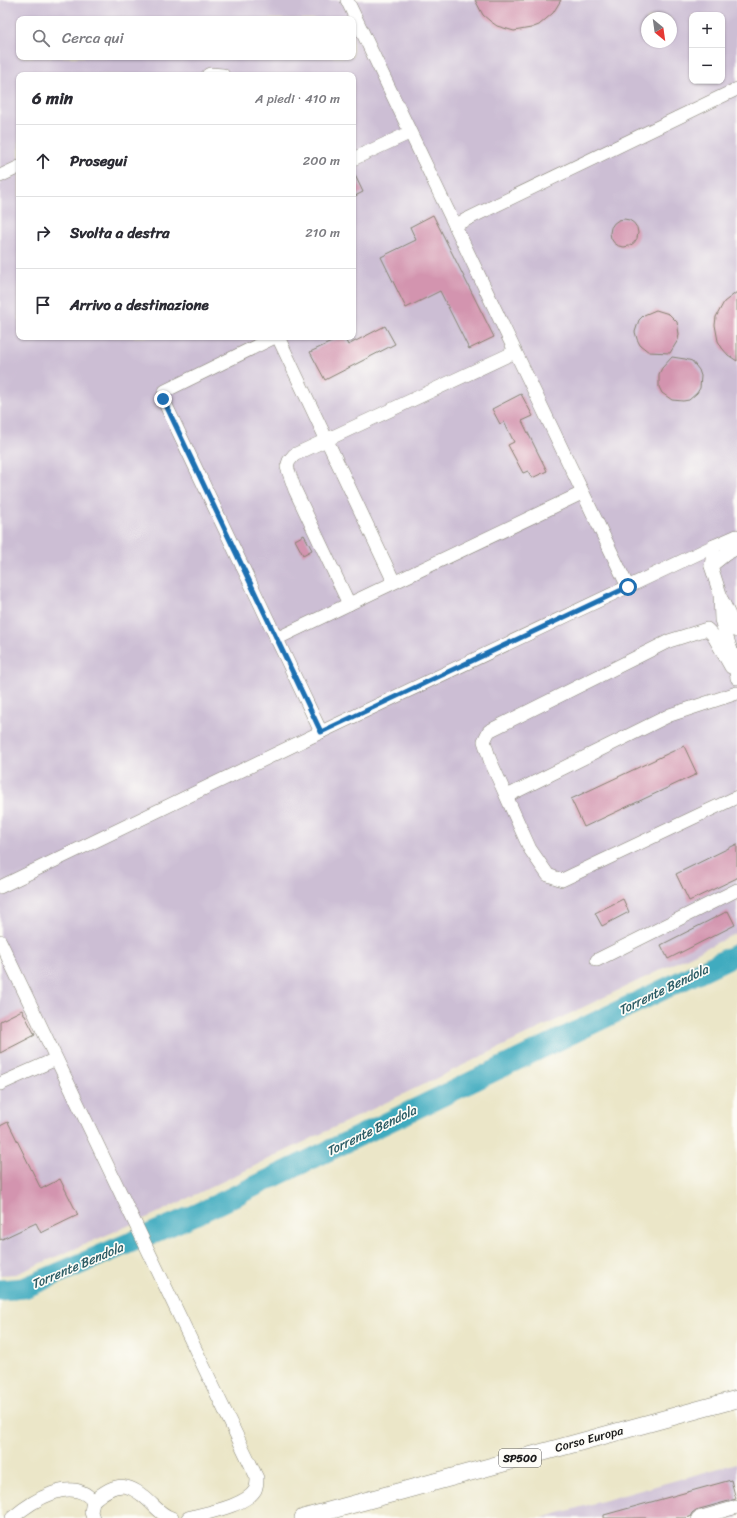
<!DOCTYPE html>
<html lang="it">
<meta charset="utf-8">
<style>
body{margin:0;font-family:Sriracha,sans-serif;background:#f7f7f7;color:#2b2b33}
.controls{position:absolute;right:12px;top:12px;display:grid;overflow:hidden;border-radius:8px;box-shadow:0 1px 3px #0004}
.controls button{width:36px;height:36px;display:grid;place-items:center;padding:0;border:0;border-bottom:1px solid #e1e1e2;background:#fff;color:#2b2b33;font:20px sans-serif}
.compass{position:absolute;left:641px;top:12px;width:36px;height:36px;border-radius:50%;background:#fff;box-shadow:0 1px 3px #0004;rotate:151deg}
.stop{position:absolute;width:12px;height:12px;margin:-9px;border:3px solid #1f6fb2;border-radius:50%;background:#fff}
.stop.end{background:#1f6fb2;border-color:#fff;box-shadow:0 1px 4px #0008}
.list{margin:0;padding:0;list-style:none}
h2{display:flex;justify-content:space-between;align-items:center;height:52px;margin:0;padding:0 16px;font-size:17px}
h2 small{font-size:13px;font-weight:400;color:#7c7c81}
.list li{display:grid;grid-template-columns:26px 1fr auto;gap:12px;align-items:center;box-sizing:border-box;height:72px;padding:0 16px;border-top:1px solid #e1e1e2}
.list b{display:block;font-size:15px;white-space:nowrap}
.list em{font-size:13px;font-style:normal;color:#7c7c81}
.icon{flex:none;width:22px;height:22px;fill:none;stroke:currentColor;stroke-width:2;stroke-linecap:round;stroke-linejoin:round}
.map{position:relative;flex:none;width:737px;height:1518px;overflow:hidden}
.search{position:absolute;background:#fff;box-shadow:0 1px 3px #0004;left:16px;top:16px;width:340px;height:44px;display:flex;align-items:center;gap:10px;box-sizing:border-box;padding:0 14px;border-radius:8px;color:#7c7c81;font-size:15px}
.panel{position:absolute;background:#fff;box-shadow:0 1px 3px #0004;left:16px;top:72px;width:340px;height:268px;border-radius:8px}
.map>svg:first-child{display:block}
.industrial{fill:#ccbed4;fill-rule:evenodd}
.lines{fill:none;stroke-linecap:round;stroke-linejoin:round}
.river{stroke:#40abbf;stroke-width:21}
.building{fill:#d394af}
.minor-casing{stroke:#848172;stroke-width:14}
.major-casing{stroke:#848172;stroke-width:18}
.minor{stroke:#fff;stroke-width:13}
.major{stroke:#fff;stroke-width:17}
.route{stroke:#1f6fb2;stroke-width:5}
.labels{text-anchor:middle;stroke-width:3.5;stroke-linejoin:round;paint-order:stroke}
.shield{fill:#fdfcf7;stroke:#605f5e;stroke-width:1}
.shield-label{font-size:11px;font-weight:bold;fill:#1c1c1c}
.street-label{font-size:12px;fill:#1c1c1c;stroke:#fdfcf7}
.water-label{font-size:13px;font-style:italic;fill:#2c5c65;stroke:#fdfcf7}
</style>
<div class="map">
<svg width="737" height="1518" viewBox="0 0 737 1518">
<rect width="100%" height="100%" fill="#fdfcf7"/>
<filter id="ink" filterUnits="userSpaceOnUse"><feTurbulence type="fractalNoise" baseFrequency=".025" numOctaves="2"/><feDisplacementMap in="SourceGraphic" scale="8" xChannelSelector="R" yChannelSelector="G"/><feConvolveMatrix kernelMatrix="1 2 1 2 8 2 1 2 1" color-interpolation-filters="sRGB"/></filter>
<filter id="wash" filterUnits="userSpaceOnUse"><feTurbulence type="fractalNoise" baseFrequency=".012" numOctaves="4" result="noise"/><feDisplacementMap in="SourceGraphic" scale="16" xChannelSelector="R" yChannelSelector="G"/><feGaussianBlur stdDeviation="0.9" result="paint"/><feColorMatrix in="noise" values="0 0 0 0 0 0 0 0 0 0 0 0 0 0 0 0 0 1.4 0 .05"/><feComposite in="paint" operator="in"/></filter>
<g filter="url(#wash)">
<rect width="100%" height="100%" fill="#ebe6c8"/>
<!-- industrial -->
<g class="industrial">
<path d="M0,0h737v933l-584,282 -137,59 -16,1zM692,15h30v66h-30zM647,18h24v24h-24zM19,19h334v38h-334zM19,75h334v262h-334z"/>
<polygon points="737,1463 737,1518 542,1518"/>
</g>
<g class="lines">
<!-- river -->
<polyline class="river" points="0,1290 24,1288 197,1214 737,954"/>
</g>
<g id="blocks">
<!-- building -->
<g class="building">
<polygon points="475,0 561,0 553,13 539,25 531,28 514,31 497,26 490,21 483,15"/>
<polygon points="353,171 363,192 353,197"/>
<polygon points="433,215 494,337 469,349 440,291 406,308 381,257 416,240 410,227"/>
<circle cx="624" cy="233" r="14"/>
<polygon points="737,292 737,361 728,355 722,348 718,341 715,325 716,317 724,302"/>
<polygon points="656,310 669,314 677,322 679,334 678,340 670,353 649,352 640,345 637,339 635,332 639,320 644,315"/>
<polygon points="385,326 395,344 325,380 310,352 342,337 344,337 348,345"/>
<polygon points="672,357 685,359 692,361 699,370 701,376 700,388 697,393 689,400 683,401 672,400 662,393 659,387 659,374 662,368"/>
<polygon points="521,394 533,416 522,421 547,471 532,478 528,471 523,473 508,445 514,442 504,422 500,424 492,409"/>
<polygon points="304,535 312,550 303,555 295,540"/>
<polygon points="684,746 697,774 584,827 571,799"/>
<polygon points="737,844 737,878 689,901 676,874"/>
<polygon points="623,899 629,912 602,926 595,913"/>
<polygon points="728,911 735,925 668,959 661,945"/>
<polygon points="22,1010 35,1035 0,1053 0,1021"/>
<polygon points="8,1122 41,1189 60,1179 78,1215 41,1233 36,1223 0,1240 0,1126"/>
<polygon points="731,1480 736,1499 696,1510 692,1513 690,1517 685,1518 604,1518 604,1515"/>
</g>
</g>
</g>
<g filter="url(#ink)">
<use href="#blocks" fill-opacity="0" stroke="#848172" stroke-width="1"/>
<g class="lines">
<!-- minor casing -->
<g class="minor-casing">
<g id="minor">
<polyline points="347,0 628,587"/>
<polyline points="208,75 210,74 223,75"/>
<polyline points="353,159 409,133"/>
<polyline points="0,176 19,167"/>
<polyline points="455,225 737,89"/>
<polyline points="275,337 165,391 163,399 321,732"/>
<polyline points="278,337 394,582"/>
<polyline points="714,546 737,536"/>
<polyline points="711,566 726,554 737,548"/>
<polyline points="722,600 737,631"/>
<polyline points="349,604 295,490 287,467 289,461 294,455 515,352"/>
<polyline points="276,639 349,604 582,493"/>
<polyline points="731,667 713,635 707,629 669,641 489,731 484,741 490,760 530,849 548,875 562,880 737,797"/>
<polyline points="507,796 670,715 737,693"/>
<polyline points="0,887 321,732 714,546 711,566 720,594 721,620 734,659 737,678"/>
<path d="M0,941l257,537c0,5 0,8 -2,12 -9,16 -50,23 -67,28"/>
<polyline points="597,960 737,890"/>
<polyline points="0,1084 56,1059"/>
<path d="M93,1501c25,-22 37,-18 59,3 6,6 12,12 20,14"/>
<path d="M12,1518c20,-17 60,-43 81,-17l-2,11 2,6"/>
<polyline points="698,1518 737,1507"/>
</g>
</g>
<!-- major casing -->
<g class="major-casing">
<polyline id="major" points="303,1518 737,1399"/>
</g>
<!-- minor -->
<use href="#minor" class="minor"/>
<!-- major -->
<use href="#major" class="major"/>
</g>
</g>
<g class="lines" filter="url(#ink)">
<!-- route -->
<polyline class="route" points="163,399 321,732 628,587"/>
</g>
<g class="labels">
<!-- shield labels -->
<rect class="shield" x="499" y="1449" width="42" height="18" rx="3"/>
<g class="shield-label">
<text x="520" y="1462">SP500</text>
</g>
<!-- street labels -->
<g class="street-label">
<text transform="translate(589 1439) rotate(-15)" y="4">Corso Europa</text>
</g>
<!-- water labels -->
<g class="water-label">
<text transform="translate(663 989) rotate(-26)" y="5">Torrente Bendola</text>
<text transform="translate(371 1130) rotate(-26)" y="5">Torrente Bendola</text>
<text transform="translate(77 1265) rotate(-23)" y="5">Torrente Bendola</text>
</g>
</g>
</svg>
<div class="controls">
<button>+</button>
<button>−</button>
</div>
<svg class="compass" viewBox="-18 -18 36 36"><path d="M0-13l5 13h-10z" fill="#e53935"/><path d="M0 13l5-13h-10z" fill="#7c7c81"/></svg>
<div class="stop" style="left:628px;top:587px"></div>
<div class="stop end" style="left:163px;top:399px"></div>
<div class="search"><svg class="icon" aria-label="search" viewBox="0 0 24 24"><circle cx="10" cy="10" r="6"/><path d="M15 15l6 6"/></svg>Cerca qui</div>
<section class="panel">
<h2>6 min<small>A piedi · 410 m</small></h2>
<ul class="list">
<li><svg class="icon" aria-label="ahead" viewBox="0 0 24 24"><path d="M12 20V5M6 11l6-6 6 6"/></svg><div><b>Prosegui</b></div><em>200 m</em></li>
<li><svg class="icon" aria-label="right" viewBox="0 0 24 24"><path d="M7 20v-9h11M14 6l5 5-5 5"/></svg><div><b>Svolta a destra</b></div><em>210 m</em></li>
<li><svg class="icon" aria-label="arrive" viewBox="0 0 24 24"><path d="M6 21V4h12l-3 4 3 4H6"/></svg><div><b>Arrivo a destinazione</b></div></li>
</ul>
</section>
</div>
